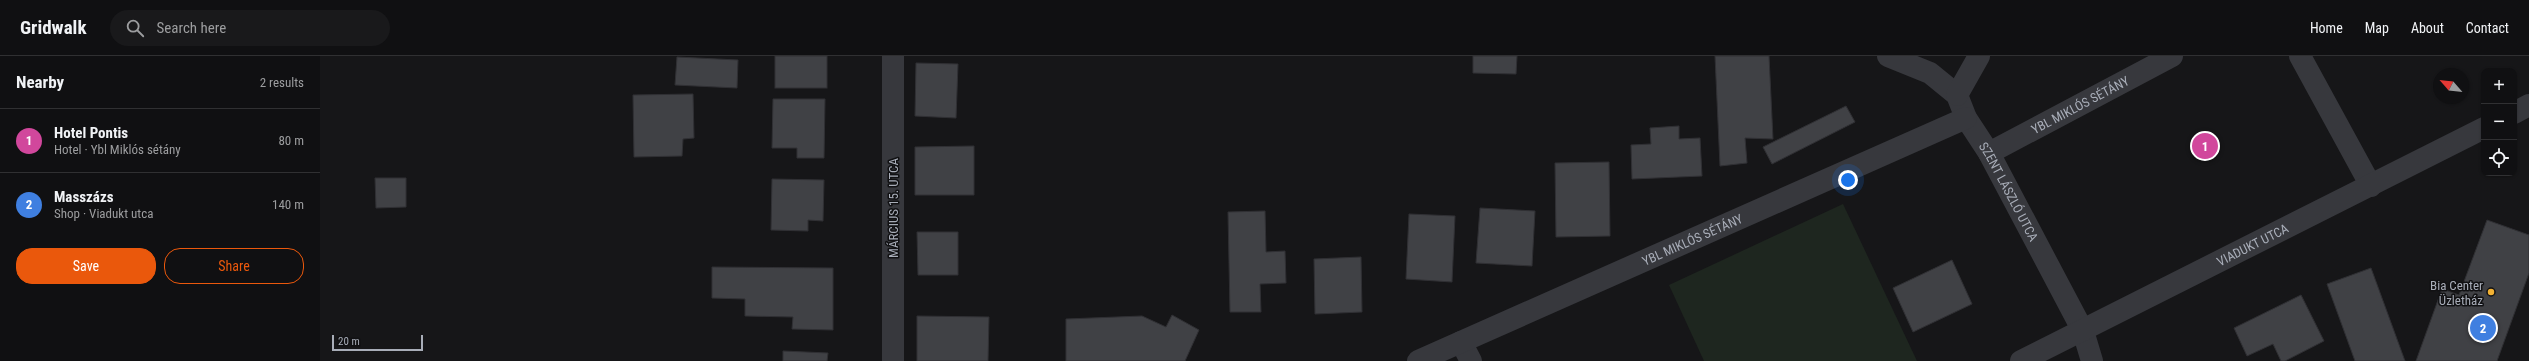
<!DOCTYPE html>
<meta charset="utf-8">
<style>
body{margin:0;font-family:"Roboto Condensed",sans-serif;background:#19191b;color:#f1f3f6}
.controls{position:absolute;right:12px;top:12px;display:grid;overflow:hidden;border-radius:8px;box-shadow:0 1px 3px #0004}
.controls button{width:36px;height:36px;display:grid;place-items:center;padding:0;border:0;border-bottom:1px solid #303032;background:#101012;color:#f1f3f6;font:20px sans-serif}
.compass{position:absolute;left:2113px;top:12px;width:36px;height:36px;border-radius:50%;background:#101012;box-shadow:0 1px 3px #0004;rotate:298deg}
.scale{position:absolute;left:12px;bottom:10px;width:91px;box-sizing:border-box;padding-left:4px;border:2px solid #a8adb8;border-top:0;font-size:11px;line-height:14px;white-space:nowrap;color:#a8adb8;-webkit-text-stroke:3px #111113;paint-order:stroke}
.you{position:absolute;left:1528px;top:124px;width:14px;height:14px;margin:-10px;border:3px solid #fff;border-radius:50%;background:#1a73e8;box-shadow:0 0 0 6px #1a73e833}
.badge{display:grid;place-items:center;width:26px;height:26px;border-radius:50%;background:#ea580c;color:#fff;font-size:13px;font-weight:700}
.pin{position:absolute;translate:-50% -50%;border:2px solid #fff;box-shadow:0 1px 4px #0006}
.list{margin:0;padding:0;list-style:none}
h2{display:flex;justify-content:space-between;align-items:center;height:52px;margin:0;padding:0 16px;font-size:17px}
h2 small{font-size:13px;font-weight:400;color:#9c9d9f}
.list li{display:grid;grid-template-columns:26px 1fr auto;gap:12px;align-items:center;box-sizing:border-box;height:64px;padding:0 16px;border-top:1px solid #303032}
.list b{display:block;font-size:15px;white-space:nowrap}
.list p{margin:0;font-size:13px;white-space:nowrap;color:#9c9d9f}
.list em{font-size:13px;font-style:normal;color:#9c9d9f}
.actions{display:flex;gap:8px;padding:12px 16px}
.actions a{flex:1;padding:9px 0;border:1px solid #ea580c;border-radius:16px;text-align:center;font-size:14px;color:#ea580c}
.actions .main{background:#ea580c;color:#fff}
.icon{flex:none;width:22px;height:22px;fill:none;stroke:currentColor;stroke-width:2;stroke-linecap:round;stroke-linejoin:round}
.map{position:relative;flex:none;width:2209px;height:305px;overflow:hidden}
header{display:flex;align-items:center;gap:24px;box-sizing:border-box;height:56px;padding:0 20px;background:#101012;border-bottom:1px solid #303032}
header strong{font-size:19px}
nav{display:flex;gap:22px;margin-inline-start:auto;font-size:14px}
.search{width:280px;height:36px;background:#19191b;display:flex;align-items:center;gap:10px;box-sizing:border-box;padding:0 14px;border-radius:22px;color:#9c9d9f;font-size:15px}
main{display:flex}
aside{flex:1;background:#101012}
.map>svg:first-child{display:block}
.green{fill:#1e261f}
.building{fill:#404145;stroke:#303034}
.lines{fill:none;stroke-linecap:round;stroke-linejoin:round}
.minor{stroke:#37383d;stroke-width:22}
.poi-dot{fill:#f2b134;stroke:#111113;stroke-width:1.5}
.labels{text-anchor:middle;stroke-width:3;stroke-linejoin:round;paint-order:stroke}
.street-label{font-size:13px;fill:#a8adb8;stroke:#111113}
.poi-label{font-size:13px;fill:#a8adb8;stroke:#111113;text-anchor:end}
</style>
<header>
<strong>Gridwalk</strong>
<div class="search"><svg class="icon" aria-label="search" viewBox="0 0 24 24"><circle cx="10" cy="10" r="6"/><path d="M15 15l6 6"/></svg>Search here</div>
<nav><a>Home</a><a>Map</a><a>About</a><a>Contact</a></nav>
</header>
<main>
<aside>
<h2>Nearby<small>2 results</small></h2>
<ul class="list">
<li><span class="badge" style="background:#d1479c">1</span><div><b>Hotel Pontis</b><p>Hotel · Ybl Miklós sétány</p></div><em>80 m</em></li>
<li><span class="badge" style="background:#3f7fe0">2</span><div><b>Masszázs</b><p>Shop · Viadukt utca</p></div><em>140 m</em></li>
</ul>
<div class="actions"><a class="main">Save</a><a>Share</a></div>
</aside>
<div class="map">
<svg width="2209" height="305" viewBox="0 0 2209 305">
<rect width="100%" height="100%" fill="#161618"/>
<!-- green -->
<polygon class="green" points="1523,148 1597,305 1384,305 1349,229"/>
<!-- building -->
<g class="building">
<rect x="455" y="0" width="52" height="32"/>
<polygon points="1153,0 1197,0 1196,18 1153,17"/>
<polygon points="1395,0 1449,0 1453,83 1425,82 1427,107 1400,110"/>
<polygon points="357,1 418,4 417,32 355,29"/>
<polygon points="596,7 638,8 636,62 595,60"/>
<polygon points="373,38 374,82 363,83 362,100 314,101 313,39"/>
<polygon points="453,43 505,43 504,102 477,102 477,92 452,92"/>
<polygon points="1526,50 1535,66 1452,108 1443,91"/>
<polygon points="1359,70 1359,83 1380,82 1382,120 1312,123 1311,89 1331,88 1330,72"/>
<polygon points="654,90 654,139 595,139 595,91"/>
<polygon points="1289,106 1290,180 1236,181 1235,107"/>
<polygon points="55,122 86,122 86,151 56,152"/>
<polygon points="452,123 504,124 503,165 488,164 488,175 451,174"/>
<polygon points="1160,152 1215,155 1212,210 1156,207"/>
<polygon points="945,155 946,196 965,195 966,227 940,228 941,256 910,256 908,156"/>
<polygon points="1089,158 1135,160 1132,226 1086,223"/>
<polygon points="2167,164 2209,179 2209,217 2177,305 2096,305 2122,233 2139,239"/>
<polygon points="597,176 638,176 638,219 598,219"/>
<polygon points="1041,201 1042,256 995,258 994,203"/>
<polygon points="1632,204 1652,248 1593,276 1573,232"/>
<polygon points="392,211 513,212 513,274 472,273 473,261 425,260 425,243 392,242"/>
<polygon points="2051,212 2085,305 2035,305 2007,228"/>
<polygon points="1981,239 2004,285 1965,305 1961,305 1953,288 1927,300 1914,272"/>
<polygon points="852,259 879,274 865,305 746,305 746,263 822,260 846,271"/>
<polygon points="597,260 669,261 668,305 597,305"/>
<polygon points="463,295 508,297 507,305 463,305"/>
</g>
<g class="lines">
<!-- minor -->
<g class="minor">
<polyline points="573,0 573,305"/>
<path id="s1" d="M1568,0l42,17 27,22 9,23 23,35 94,178 9,30"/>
<polyline points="1980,0 2051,130"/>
<polyline points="1637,39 1659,0"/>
<polyline points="2194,57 2209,49"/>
<path id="s2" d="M1669,97l183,-97"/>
<polyline points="1141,286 1151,305"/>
<path id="s3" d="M1098,305l548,-243"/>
<path id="s4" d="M1701,305l463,-233"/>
</g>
</g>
<!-- markers -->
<circle class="poi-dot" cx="2171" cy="236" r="4"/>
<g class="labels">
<!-- street labels -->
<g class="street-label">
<text dy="5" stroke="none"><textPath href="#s2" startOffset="103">YBL MIKLÓS SÉTÁNY</textPath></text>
<text dy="5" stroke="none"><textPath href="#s1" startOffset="190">SZENT LÁSZLÓ UTCA</textPath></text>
<text transform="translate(573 152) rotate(-90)" y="5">MÁRCIUS 15. UTCA</text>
<text dy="5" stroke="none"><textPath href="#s3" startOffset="300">YBL MIKLÓS SÉTÁNY</textPath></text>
<text dy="5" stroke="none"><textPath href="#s4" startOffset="259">VIADUKT UTCA</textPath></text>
</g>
<!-- poi labels -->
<g class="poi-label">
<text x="2163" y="234">Bia Center<tspan x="2163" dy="15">Üzletház</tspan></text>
</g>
</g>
</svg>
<div class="controls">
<button>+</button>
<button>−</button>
<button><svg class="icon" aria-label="locate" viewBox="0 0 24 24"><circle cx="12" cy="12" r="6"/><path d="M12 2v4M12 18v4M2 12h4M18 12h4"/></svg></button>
</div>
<svg class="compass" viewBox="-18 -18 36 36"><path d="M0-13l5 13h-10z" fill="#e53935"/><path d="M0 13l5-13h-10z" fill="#9c9d9f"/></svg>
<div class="scale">20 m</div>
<div class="you"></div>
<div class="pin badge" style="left:1885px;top:90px;background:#d1479c">1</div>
<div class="pin badge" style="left:2163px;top:272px;background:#3f7fe0">2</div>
</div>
</main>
